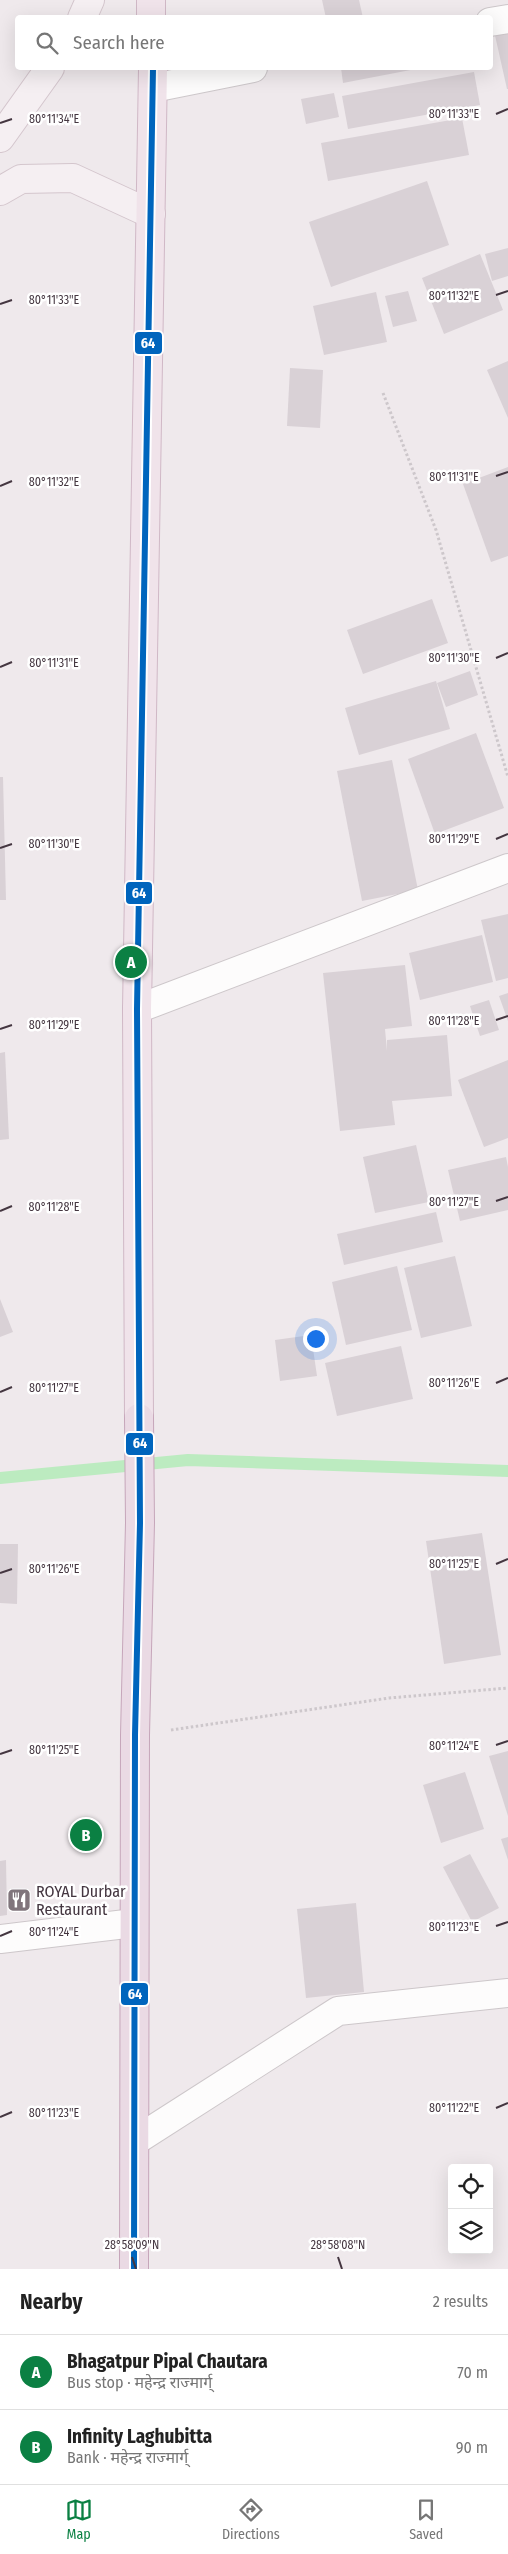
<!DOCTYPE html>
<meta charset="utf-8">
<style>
body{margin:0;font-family:"Fira Sans Condensed","Noto Sans Devanagari",sans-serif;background:#f6f6f6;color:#222}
.controls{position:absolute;right:15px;bottom:15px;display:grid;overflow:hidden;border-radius:5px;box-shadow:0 5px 20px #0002}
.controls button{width:45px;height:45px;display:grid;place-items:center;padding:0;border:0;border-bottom:1px solid #e0e0e0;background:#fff;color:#222;font:25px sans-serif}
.you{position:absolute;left:315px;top:1338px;width:18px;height:18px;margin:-12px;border:4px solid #fff;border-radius:50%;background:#1a73e8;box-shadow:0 0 0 8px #1a73e833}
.badge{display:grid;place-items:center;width:32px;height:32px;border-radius:50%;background:#0b8043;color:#fff;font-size:16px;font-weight:700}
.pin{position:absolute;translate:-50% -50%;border:2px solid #fff;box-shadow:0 1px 5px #0006}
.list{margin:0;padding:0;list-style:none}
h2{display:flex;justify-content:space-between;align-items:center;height:65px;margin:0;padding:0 20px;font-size:21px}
h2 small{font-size:16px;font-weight:400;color:#767676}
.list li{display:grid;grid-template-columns:32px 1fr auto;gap:15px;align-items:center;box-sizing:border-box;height:75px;padding:0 20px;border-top:1px solid #e0e0e0}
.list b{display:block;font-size:19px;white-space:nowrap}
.list p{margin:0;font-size:16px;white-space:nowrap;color:#767676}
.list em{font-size:16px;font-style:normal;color:#767676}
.icon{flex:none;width:28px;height:28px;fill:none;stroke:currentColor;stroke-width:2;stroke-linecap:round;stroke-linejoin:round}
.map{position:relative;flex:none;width:508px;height:2269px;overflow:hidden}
.search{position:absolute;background:#fff;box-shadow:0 5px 20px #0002;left:15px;right:15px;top:15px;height:55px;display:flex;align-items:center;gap:12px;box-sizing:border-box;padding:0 18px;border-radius:5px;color:#767676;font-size:19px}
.sheet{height:215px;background:#fff}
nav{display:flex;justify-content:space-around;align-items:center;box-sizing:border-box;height:70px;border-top:1px solid #e0e0e0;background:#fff;font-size:14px;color:#767676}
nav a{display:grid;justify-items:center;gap:2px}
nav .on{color:#0b8043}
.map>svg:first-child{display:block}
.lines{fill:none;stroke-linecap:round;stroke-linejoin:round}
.stream{stroke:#bcebc0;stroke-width:12}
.building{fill:#d9d1d6}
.street-casing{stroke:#cdc7ca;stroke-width:30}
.secondary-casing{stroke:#d4c6cd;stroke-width:30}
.primary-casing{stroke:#d0b8c6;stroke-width:30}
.highway-casing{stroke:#c6a6ba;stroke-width:30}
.path{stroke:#cdc7cb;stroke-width:3;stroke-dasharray:2.5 2.5;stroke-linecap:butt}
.street{stroke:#fdfcfc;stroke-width:28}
.secondary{stroke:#f5eff2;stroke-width:28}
.primary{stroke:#f0e3ea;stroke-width:28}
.highway{stroke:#eadae4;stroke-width:28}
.bus-1-casing{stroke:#fff;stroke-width:10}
.bus-1{stroke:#0065bd;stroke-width:6}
.ticks{fill:none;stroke:#443640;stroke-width:2}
.labels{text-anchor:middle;stroke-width:5;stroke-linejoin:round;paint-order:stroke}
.poi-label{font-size:16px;fill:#443640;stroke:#fff;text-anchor:start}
.ticks-label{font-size:12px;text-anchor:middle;fill:#443640;stroke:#fff;stroke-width:5;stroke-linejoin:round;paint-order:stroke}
.line-badge{stroke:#fff;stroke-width:2}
.badge-label{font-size:14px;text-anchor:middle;font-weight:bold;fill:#fff}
</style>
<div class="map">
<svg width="508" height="2269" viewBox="0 0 508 2269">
<rect width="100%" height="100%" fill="#efe9ec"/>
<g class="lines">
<!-- stream -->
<polyline class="stream" points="0,1478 188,1460 508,1471"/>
</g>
<!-- building -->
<g class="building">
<polygon points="322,0 359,0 363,18 326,18"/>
<polygon points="508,28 508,89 507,89 494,31"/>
<polygon points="341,68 421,68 343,83"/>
<polygon points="474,72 480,105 348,129 342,96"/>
<polygon points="334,93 339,117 306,124 301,99"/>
<polygon points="462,118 469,155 328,181 321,143"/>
<polygon points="427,181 449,245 331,287 309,222"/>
<polygon points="508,248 508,276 492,281 485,254"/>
<polygon points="480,254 503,310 444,334 422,278"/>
<polygon points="408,291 417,321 393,327 385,296"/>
<polygon points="376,292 387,342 324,355 313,306"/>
<polygon points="508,361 508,418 487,370"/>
<polygon points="290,368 323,370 320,428 287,426"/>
<polygon points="508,467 508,556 491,562 463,484"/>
<polygon points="432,599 448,643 363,674 347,630"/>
<polygon points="470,671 478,695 446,707 437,683"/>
<polygon points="436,681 450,729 359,755 345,708"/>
<polygon points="476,733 504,808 435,834 408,759"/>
<polygon points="392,760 418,890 362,901 337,771"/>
<polygon points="0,777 3,777 6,900 0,900"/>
<polygon points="508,914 508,978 496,981 481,920"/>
<polygon points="482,935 493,982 420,1000 409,953"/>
<polygon points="405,965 412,1026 385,1029 387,1051 387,1040 447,1035 452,1096 392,1101 395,1125 340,1131 323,973"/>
<polygon points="508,993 508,1021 499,996"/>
<polygon points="489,1000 499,1030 480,1036 470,1006"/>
<polygon points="5,1052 9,1139 0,1140 0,1053"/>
<polygon points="508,1060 508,1138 484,1147 458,1080"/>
<polygon points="416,1145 429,1202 375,1213 363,1157"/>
<polygon points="506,1157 508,1167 508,1210 460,1221 448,1170"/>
<polygon points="436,1212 443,1242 344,1265 337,1234"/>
<polygon points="455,1256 472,1326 421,1338 404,1268"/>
<polygon points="397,1266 412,1330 346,1345 332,1282"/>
<polygon points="0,1299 13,1332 0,1337"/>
<polygon points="311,1335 317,1376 280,1381 275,1340"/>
<polygon points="401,1346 413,1399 337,1416 325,1363"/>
<polygon points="482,1533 501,1655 444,1664 426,1541"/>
<polygon points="0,1544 18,1544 17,1604 0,1603"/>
<polygon points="508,1751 508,1816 489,1756"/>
<polygon points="465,1772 484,1829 441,1843 423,1785"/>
<polygon points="508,1837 508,1860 501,1839"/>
<polygon points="470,1854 499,1908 472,1922 443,1867"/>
<polygon points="6,1860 7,1915 0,1916 0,1861"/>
<polygon points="356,1903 364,1992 306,1998 297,1909"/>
</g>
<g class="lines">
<!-- street casing -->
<g class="street-casing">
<g id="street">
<polyline points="490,22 508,19"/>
<polyline points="153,88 253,68"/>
<polyline points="137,1009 508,868"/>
<polyline points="0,1939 134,1923"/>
<polyline points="135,2141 338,2011 508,1993"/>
</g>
</g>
<!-- secondary casing -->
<g class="secondary-casing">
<g id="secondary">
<polyline points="82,18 90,0"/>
<polyline points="0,138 50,68"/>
<polyline points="0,191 21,179 73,178 151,214"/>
</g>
</g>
<!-- primary casing -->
<g class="primary-casing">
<g id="primary">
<polyline points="151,0 151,18"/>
<polyline points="139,1418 137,1009 153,68"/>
</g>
</g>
<!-- highway casing -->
<g class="highway-casing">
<polyline id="highway" points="134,2269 135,1735 140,1523 139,1418"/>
</g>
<!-- path -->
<g class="path">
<polyline points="383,393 436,530 508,777"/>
<polyline points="171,1730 389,1698 508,1688"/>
</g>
<!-- street -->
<use href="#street" class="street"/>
<!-- secondary -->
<use href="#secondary" class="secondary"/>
<!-- primary -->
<use href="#primary" class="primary"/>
<!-- highway -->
<use href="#highway" class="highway"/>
<!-- bus-1 casing -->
<g class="bus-1-casing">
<polyline id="bus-1" points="134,2269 135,1735 140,1523 137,1009 153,68"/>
</g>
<!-- bus-1 -->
<use href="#bus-1" class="bus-1"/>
</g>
<!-- ticks -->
<path class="ticks" d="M496,114l12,-5M0,123l12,-4M496,295l12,-4M0,304l12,-4M496,476l12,-4M0,486l12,-5M496,658l12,-5M0,667l12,-5M496,839l12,-5M0,848l12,-4M496,1020l12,-4M0,1029l12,-4M496,1201l12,-4M0,1211l12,-5M496,1383l12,-5M0,1392l12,-5M496,1564l12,-5M0,1573l12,-4M496,1745l12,-4M0,1754l12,-4M496,1926l12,-4M0,1936l12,-5M496,2108l12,-5M0,2117l12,-5M132,2257l4,12M338,2257l4,12"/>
<!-- icons -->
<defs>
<g id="restaurant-square" transform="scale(1.25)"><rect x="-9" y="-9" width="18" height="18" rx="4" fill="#80757c" stroke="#fff"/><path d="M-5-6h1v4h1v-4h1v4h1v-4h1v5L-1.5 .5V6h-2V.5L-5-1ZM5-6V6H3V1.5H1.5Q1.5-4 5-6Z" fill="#fff"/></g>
</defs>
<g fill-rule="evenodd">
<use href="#restaurant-square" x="19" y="1900"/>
</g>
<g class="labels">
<!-- poi labels -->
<g class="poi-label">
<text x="36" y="1897">ROYAL Durbar<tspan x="36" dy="18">Restaurant</tspan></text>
</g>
</g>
<g class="ticks-label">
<text x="454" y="118">80°11'33"E</text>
<text x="54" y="123">80°11'34"E</text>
<text x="454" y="300">80°11'32"E</text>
<text x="54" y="304">80°11'33"E</text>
<text x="454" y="481">80°11'31"E</text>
<text x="54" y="486">80°11'32"E</text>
<text x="454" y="662">80°11'30"E</text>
<text x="54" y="667">80°11'31"E</text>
<text x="454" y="843">80°11'29"E</text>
<text x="54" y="848">80°11'30"E</text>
<text x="454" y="1025">80°11'28"E</text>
<text x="54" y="1029">80°11'29"E</text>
<text x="454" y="1206">80°11'27"E</text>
<text x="54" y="1211">80°11'28"E</text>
<text x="454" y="1387">80°11'26"E</text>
<text x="54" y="1392">80°11'27"E</text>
<text x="454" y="1568">80°11'25"E</text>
<text x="54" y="1573">80°11'26"E</text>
<text x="454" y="1750">80°11'24"E</text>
<text x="54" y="1754">80°11'25"E</text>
<text x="454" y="1931">80°11'23"E</text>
<text x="54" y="1936">80°11'24"E</text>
<text x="454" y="2112">80°11'22"E</text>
<text x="54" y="2117">80°11'23"E</text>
<text x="132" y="2249">28°58'09"N</text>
<text x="338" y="2249">28°58'08"N</text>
</g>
<g class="line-badge">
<rect x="134" y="331" width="29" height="24" rx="5" fill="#0065bd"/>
<rect x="125" y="881" width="28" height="24" rx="5" fill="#0065bd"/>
<rect x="125" y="1432" width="29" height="24" rx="5" fill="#0065bd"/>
<rect x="120" y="1982" width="29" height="24" rx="5" fill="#0065bd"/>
</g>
<g class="badge-label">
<text x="148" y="348">64</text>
<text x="139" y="898">64</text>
<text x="140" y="1448">64</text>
<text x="135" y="1999">64</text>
</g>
</svg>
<div class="controls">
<button><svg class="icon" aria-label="locate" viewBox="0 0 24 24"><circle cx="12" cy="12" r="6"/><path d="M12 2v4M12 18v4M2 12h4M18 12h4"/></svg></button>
<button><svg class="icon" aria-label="layers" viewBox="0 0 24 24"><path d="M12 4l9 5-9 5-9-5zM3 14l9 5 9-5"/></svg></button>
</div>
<div class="you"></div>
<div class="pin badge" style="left:131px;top:962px">A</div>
<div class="pin badge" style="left:86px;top:1835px">B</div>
<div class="search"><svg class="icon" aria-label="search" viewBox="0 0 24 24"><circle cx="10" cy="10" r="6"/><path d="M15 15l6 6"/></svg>Search here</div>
</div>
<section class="sheet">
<h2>Nearby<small>2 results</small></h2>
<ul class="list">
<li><span class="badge">A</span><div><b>Bhagatpur Pipal Chautara</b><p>Bus stop · महेन्द्र राज्मार्ग्</p></div><em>70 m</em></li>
<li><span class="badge">B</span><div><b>Infinity Laghubitta</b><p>Bank · महेन्द्र राज्मार्ग्</p></div><em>90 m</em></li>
</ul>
</section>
<nav>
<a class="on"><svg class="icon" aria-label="map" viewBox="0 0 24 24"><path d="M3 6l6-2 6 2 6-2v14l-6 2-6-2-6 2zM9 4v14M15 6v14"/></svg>Map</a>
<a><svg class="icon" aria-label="directions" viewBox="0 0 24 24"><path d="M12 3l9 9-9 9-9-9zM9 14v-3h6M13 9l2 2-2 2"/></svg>Directions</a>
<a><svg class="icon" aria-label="saved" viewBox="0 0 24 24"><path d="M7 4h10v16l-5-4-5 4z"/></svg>Saved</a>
</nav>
